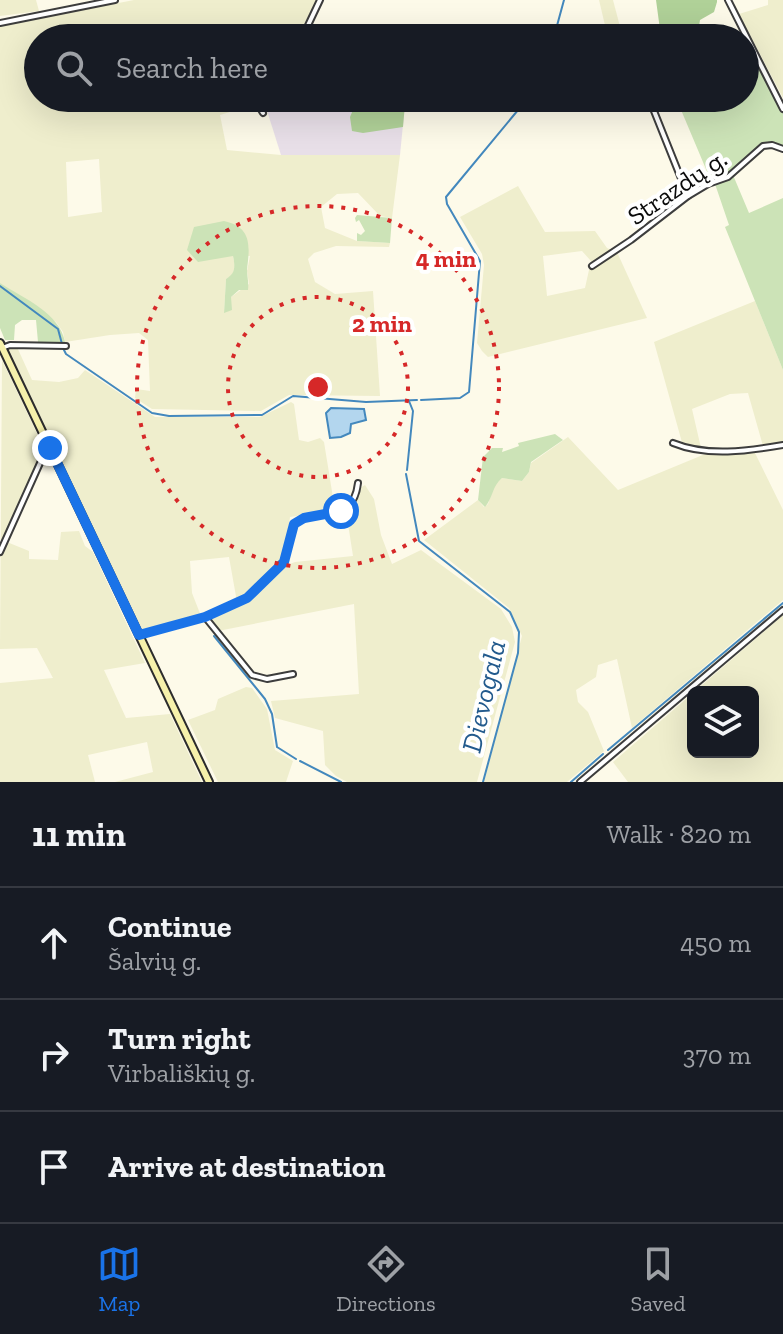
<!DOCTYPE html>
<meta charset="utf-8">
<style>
body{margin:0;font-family:"Zilla Slab",serif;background:#20242c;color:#f1f3f6}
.controls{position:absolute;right:24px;bottom:24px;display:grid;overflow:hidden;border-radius:12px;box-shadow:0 8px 32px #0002}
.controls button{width:72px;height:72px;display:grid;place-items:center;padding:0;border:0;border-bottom:2px solid #363941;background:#171b24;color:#f1f3f6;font:40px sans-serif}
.stop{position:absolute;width:24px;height:24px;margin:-18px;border:6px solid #1a73e8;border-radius:50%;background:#fff}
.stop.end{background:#1a73e8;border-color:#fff;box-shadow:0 2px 8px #0008}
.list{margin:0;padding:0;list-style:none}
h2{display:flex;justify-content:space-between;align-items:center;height:104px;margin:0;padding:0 32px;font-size:34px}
h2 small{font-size:26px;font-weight:400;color:#9ea1a6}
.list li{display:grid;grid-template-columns:52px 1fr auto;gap:24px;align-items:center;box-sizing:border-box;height:112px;padding:0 32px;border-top:2px solid #363941}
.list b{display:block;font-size:30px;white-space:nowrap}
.list p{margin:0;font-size:26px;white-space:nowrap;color:#9ea1a6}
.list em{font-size:26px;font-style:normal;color:#9ea1a6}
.icon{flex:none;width:44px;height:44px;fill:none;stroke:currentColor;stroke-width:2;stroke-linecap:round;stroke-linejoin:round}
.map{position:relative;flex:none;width:783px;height:782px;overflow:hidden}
.search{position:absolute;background:#171b24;box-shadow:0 8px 32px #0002;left:24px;right:24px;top:24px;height:88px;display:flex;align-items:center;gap:20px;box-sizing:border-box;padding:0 28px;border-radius:44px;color:#9ea1a6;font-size:30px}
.sheet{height:440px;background:#171b24}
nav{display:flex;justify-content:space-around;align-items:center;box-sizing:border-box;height:112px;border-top:2px solid #363941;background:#171b24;font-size:22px;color:#9ea1a6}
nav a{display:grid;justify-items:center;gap:4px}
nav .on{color:#1a73e8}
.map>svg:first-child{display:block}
.industrial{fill:#e8dfe8}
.farmland{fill:#efeecd;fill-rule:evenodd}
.green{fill:#cce3b7}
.forest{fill:#b0d198}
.water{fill:#b3d6ee;stroke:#4388bd;stroke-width:2}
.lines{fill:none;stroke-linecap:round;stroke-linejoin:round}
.stream{stroke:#4388bd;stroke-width:2}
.minor-casing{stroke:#3d3d3d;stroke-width:8}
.secondary-casing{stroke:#2c2c2c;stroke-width:10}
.minor{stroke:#fff;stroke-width:4}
.secondary{stroke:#f6f1ab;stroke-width:6}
.route{stroke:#1a73e8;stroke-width:10}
.ring{fill:none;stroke:#d62828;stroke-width:4;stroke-dasharray:4 8}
.labels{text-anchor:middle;stroke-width:8;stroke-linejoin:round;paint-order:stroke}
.street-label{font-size:26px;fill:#0a0a0a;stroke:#fff}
.water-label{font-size:28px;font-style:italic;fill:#225a8d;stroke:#fff}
.centre{fill:#d62828;stroke:#fff;stroke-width:4}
.ring-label{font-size:24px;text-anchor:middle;font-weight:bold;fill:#d62828;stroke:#fff;stroke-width:8;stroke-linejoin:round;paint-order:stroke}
</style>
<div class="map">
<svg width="783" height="782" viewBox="0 0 783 782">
<rect width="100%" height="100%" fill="#fdfae9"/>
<!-- industrial -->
<polygon class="industrial" points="263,98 403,98 405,104 400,155 281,155"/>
<!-- farmland -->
<g class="farmland">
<polygon points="0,0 36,0 39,11 0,16"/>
<path d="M134,0h182l-18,38h-260v60h218v6l-36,11 7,35 54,5h119l-8,63 -12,-2 -22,-23 -21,1 -16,13 4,21 32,13 33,2 -1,4 -53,-1 -22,7 -6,6 7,23 20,12 38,-3 7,105 -91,-1 -28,16 -109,-2 -17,-11 1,-9 14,2 -2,-51 -9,-7 -29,2 -45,7 -2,-10 -7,-10 -56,-39v-257zM99,159l3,53 -34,5 -2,-55zM233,256h17l-3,15 2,13 -18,13 -7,16 2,-34 6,-3 3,-9z"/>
<polygon points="599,0 613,0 623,38 608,38"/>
<polygon points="768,0 783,0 783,98 739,14 768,5"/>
<path d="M518,186l27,46 50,-1 12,17 10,4 30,66 -159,39 -6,-6 -5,-8 7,-78 -2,-11 -22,-37zM582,251l9,10 -6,27 -38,8 -4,-40z"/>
<polygon points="755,301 783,370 783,443 763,446 748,393 730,394 692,409 701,448 683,446 654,342"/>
<polygon points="17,347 32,380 59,382 78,378 85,370 155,417 260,417 291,402 294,404 299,440 308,442 320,438 324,442 335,510 290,517 284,558 237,602 229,557 190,561 192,593 201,616 142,629 8,351 9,349"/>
<polygon points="2,360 44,448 2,540 29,551 29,559 58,560 61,532 79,531 85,546 93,552 145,663 104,670 126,718 170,714 202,782 115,782 153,772 147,742 88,755 95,782 0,782 0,683 53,678 37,648 0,649"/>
<polygon points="568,437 618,490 710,452 755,453 783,510 783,600 632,728 617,659 598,665 596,677 576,690 578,702 588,712 604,751 567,782 484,782 522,636 509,608 424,540 478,500 484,507 488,504 495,483 502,478 522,481 529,472 531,463"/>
<polygon points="365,485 374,499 381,535 392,564 421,550 501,609 512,627 515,642 477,782 347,782 336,776 325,765 323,731 275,718 271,701 359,694 354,604 218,631 208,618 245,603 285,566 295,562 353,556 346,511 356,502 360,488"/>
<polygon points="783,615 783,782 628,782 613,762 693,693 693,752 753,752 753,692 694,692"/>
<polygon points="246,687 252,688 267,709 275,750 293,761 286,782 218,782 188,720 215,710 218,699"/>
</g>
<!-- green -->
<g class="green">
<polygon points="759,64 783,112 783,148 775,144 764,144 731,173 711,181 676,98 745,98 745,68"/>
<polygon points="733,175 749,213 783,198 783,370 725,227 729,225 715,184"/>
<polygon points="357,215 392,218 390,243 357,241 357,233 361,235 365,231 359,220 356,222 355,218"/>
<path d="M224,221c28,6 26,25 23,48 0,8 2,13 1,21h-9l-8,7 1,13 -8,3 2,-34c10,-6 9,-13 7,-23l-35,6 -11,-12 7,-23z"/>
<path d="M0,283c23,15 60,30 65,59h-27l-2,-22h-14l-7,5 -1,15h-9l-5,-12z"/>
<path d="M555,434l8,6 -32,22 -2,10 -7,9 -20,-3c-10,8 -9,20 -17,29l-7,-7 5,-43 9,-9h11l-1,4 17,-6 -1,-3z"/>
</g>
<!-- forest -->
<g class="forest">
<polygon points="656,0 717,0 717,2 714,12 700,20 698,32 693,36 664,38 661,37"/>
<polygon points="358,98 384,102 390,98 403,98 405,104 403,127 363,133 352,131 350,117"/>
</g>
<!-- water -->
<polygon class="water" points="331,408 364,409 366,420 351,424 350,433 341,437 330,438 326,413"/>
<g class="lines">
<!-- stream -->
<g class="stream">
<polyline points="555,33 564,0"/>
<polyline points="0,286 58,329 62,344"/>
<polyline points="63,348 66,354 152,413 169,416 262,415 293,396 366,402 417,400"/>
<polyline points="421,400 460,398 469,392 480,261 447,204 446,197 528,98"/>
<polyline points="407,470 413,411 409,401"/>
<polyline points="406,474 419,541 510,612 519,632 518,653 483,782"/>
<polyline points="214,636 265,699 272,714 277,747 296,759"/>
<polyline points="608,750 783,603"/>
<polyline points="300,761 341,782"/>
<polyline points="571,782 603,754"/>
</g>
<!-- minor casing -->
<g class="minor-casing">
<g id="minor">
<polyline points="728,0 783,109"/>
<polyline points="0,23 115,0"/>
<polyline points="302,38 320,0"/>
<polyline points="258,98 258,105 263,113"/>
<polyline points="652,106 688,196"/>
<polyline points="592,266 631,240 688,196 708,184 728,177 763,146 772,145 783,149"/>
<polyline points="2,348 10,345 66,346"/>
<path d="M673,443c34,14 75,8 110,2"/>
<polyline points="0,552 45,452 50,448"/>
<polyline points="205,617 252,675 267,679 293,674"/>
<path d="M139,635l66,-18 42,-19 37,-36 10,-38c24,-18 59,2 64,-41"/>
<polyline points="580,782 783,610"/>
</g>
</g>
<!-- secondary casing -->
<g class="secondary-casing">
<polyline id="secondary" points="0,343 209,782"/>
</g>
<!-- minor -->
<use href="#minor" class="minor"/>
<!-- secondary -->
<use href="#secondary" class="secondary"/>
</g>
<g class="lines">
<!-- route -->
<polyline class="route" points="50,448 139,635 205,617 247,598 284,562 294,524 304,518 341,511"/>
</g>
<!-- distance rings -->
<g class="ring">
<circle cx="318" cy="387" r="90"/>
<circle cx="318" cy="387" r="181"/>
</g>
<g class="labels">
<!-- street labels -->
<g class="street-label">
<text transform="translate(677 187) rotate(-34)" y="9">Strazdų g.</text>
</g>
<!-- water labels -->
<g class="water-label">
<text transform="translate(483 696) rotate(-77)" y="10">Dievogala</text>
</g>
</g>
<circle cx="318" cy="387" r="12" class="centre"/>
<g class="ring-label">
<text x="446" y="267">4 min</text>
<text x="382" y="332">2 min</text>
</g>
</svg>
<div class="controls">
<button><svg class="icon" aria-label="layers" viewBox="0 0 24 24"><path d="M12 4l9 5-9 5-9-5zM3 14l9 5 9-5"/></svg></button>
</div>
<div class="stop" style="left:341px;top:511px"></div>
<div class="stop end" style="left:50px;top:448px"></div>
<div class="search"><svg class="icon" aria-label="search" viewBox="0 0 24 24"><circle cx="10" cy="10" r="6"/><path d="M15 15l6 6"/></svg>Search here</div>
</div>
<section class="sheet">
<h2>11 min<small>Walk · 820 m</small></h2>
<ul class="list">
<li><svg class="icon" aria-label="ahead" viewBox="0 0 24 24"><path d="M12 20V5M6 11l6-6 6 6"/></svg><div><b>Continue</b><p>Šalvių g.</p></div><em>450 m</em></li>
<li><svg class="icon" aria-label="right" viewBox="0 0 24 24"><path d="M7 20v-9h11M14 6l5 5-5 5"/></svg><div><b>Turn right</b><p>Virbališkių g.</p></div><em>370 m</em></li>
<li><svg class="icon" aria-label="arrive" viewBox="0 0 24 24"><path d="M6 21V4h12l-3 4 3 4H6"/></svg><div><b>Arrive at destination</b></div></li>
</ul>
</section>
<nav>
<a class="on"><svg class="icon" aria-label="map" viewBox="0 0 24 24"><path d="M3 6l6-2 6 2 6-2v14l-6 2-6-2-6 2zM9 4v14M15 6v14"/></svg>Map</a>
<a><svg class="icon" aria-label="directions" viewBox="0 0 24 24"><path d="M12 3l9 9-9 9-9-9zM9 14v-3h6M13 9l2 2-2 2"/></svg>Directions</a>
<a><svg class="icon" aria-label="saved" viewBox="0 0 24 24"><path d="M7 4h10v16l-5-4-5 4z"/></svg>Saved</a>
</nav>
